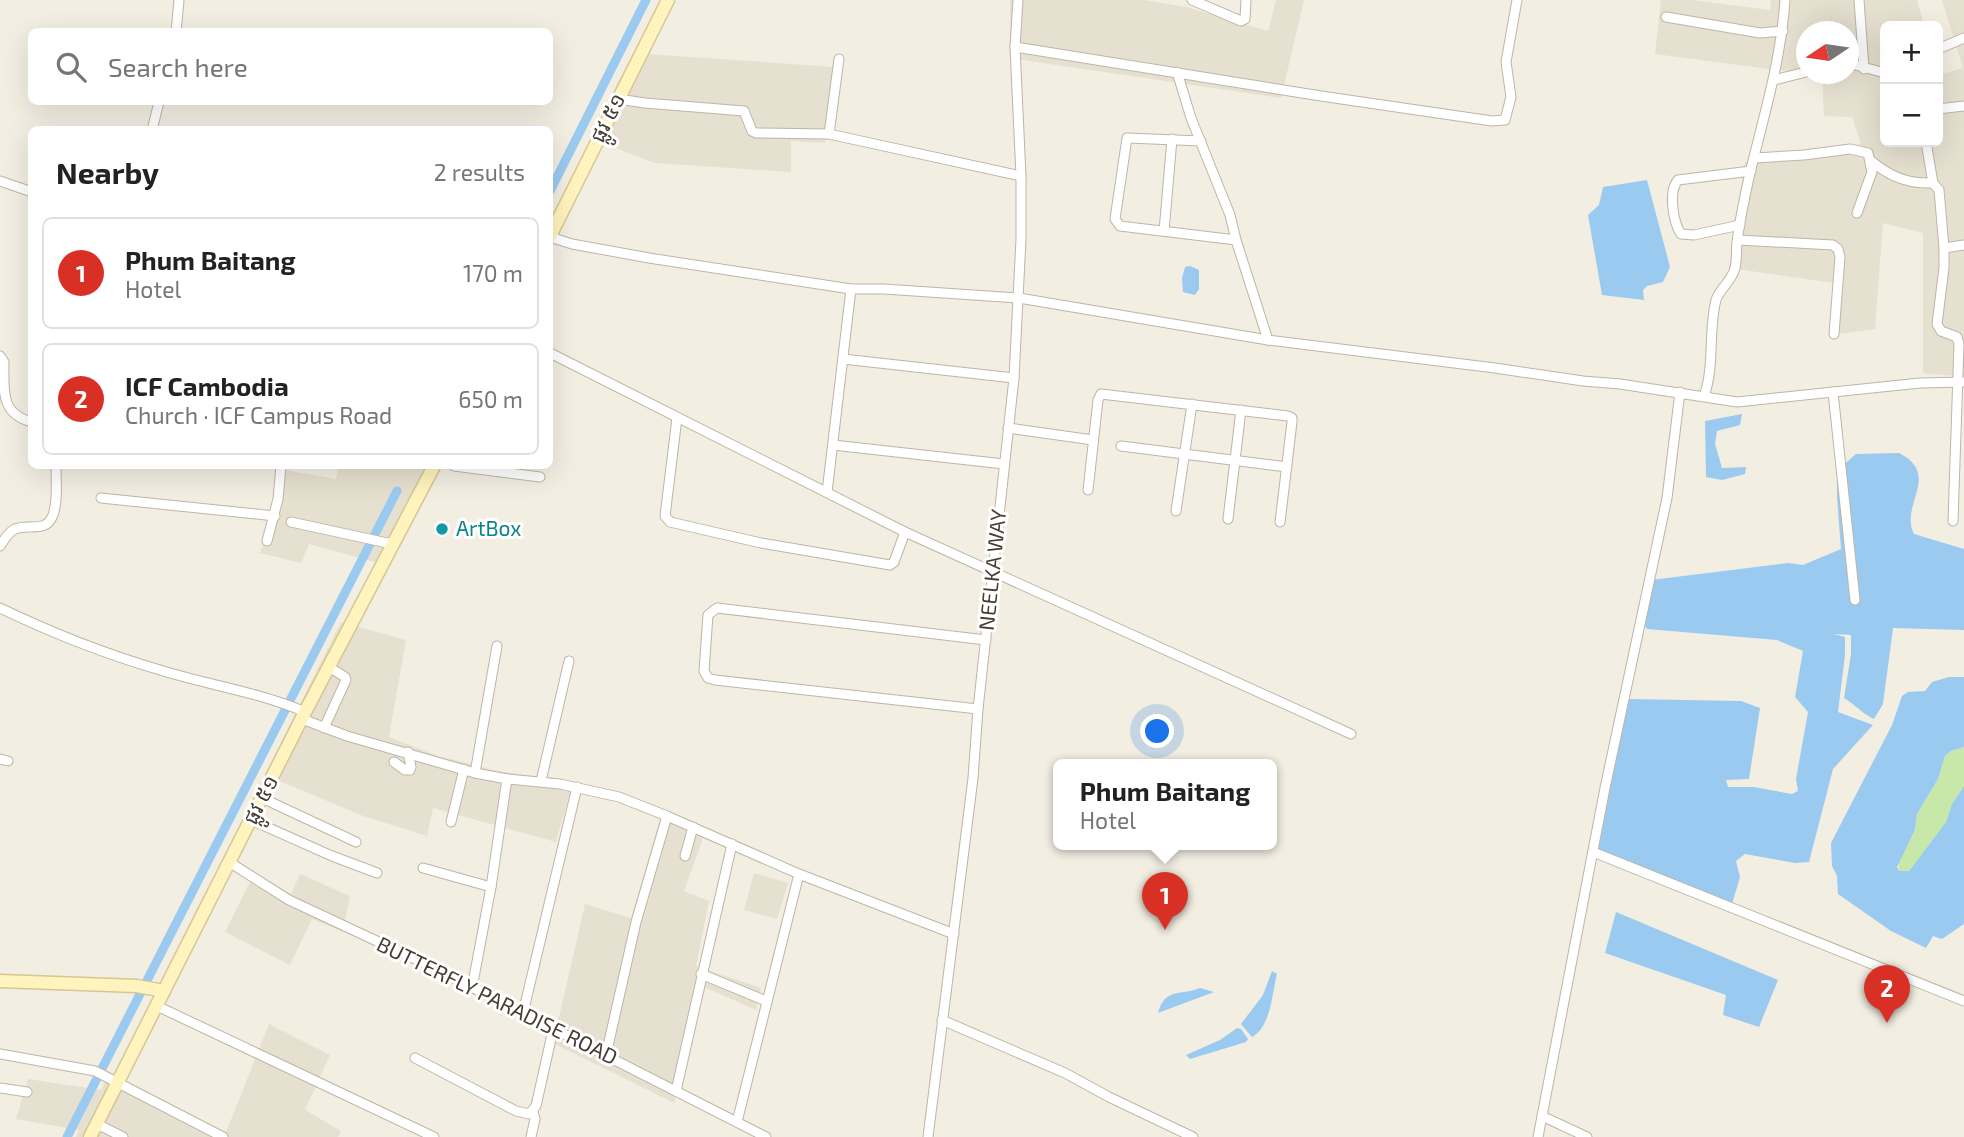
<!DOCTYPE html>
<meta charset="utf-8">
<style>
body{margin:0;font-family:"Exo 2","Noto Sans Khmer",sans-serif;background:#f2f2f2;color:#222}
.controls{position:absolute;right:21px;top:21px;display:grid;overflow:hidden;border-radius:10px;box-shadow:0 7px 28px #0002}
.controls button{width:63px;height:63px;display:grid;place-items:center;padding:0;border:0;border-bottom:2px solid #e0e0e0;background:#fff;color:#222;font:35px sans-serif}
.compass{position:absolute;left:1796px;top:21px;width:63px;height:63px;border-radius:50%;background:#fff;box-shadow:0 7px 28px #0002;rotate:257deg}
.you{position:absolute;left:1158px;top:732px;width:24px;height:24px;margin:-18px;border:5px solid #fff;border-radius:50%;background:#1a73e8;box-shadow:0 0 0 10px #1a73e833}
.badge{display:grid;place-items:center;width:46px;height:46px;border-radius:50%;background:#d93025;color:#fff;font-size:23px;font-weight:700}
.pin{position:absolute;translate:-50% -58px;filter:drop-shadow(0 2px 4px #0008)}
.pin::after{content:'';position:absolute;top:37px;width:24px;height:21px;background:inherit;clip-path:polygon(0 0,100% 0,50% 100%)}
.popup{position:absolute;left:1053px;top:759px;width:224px;height:91px;box-sizing:border-box;display:grid;place-content:center;border-radius:10px;background:#fff;filter:drop-shadow(0 2px 5px #0005);font-size:23px;white-space:nowrap;color:#767676}
.popup b{font-size:26px;color:#222}
.popup::after{content:'';position:absolute;left:50%;top:100%;margin-left:-14px;border:14px solid transparent;border-top-color:#fff}
.list{margin:0;padding:0;list-style:none}
h2{display:flex;justify-content:space-between;align-items:center;height:91px;margin:0;padding:0 28px;font-size:30px}
h2 small{font-size:23px;font-weight:400;color:#767676}
.list li{display:grid;grid-template-columns:46px 1fr auto;gap:21px;align-items:center;box-sizing:border-box;height:112px;margin:0 14px 14px;padding:0 14px;border:2px solid #e0e0e0;border-radius:10px}
.list b{display:block;font-size:26px;white-space:nowrap}
.list p{margin:0;font-size:23px;white-space:nowrap;color:#767676}
.list em{font-size:23px;font-style:normal;color:#767676}
.icon{flex:none;width:38px;height:38px;fill:none;stroke:currentColor;stroke-width:2;stroke-linecap:round;stroke-linejoin:round}
.map{position:relative;flex:none;width:1964px;height:1137px;overflow:hidden}
.search{position:absolute;background:#fff;box-shadow:0 7px 28px #0002;left:28px;top:28px;width:525px;height:77px;display:flex;align-items:center;gap:18px;box-sizing:border-box;padding:0 24px;border-radius:10px;color:#767676;font-size:26px}
.panel{position:absolute;background:#fff;box-shadow:0 7px 28px #0002;left:28px;top:126px;width:525px;height:343px;border-radius:10px}
.map>svg:first-child{display:block}
.residential{fill:#e6e0d0;fill-rule:evenodd}
.green{fill:#c8e8a9}
.water{fill:#9bcaf1}
.lines{fill:none;stroke-linecap:round;stroke-linejoin:round}
.canal{stroke:#9bcaf1;stroke-width:9}
.street-casing{stroke:#bdb6a5;stroke-width:11}
.secondary-casing{stroke:#d6c792;stroke-width:15}
.street{stroke:#fff;stroke-width:9}
.secondary{stroke:#fff3be;stroke-width:12}
.culture-dot{fill:#0f9aa8;stroke:#fff;stroke-width:2.5}
.labels{text-anchor:middle;stroke-width:6;stroke-linejoin:round;paint-order:stroke}
.street-label{font-size:21px;fill:#433d33;stroke:#fff}
.culture-label{font-size:21px;fill:#0d838f;stroke:#fff;text-anchor:start}
</style>
<div class="map">
<svg width="1964" height="1137" viewBox="0 0 1964 1137">
<rect width="100%" height="100%" fill="#f2eee2"/>
<!-- residential -->
<g class="residential">
<polygon points="1010,0 1145,0 1186,7 1268,31 1276,0 1304,0 1281,98 1010,58"/>
<path d="M1661,0h31l78,10 1,-10h146l7,26h-39v116h53v-71l1,4 24,-7 -21,-68h22v377l-41,-4v-140l-40,-10 -8,106 -36,5 1,-50 -111,-16 16,-106 116,-18 -9,-27 -28,-1 -2,-40 -167,-22zM1806,32h42v42h-42z"/>
<polygon points="633,53 835,67 825,143 791,141 791,172 655,163 590,138"/>
<polygon points="339,466 439,466 389,566 309,544 301,563 260,553 285,470 336,479"/>
<polygon points="341,622 406,640 389,737 438,756 498,771 573,782 556,842 433,808 427,836 363,816 265,775"/>
<polygon points="662,812 701,828 702,841 684,891 709,901 696,966 761,988 756,1010 700,985 679,1088 674,1103 553,1043 585,904 631,918"/>
<polygon points="754,873 788,883 777,919 744,910"/>
<polygon points="300,874 350,896 343,932 312,919 290,965 225,932 253,876 291,894"/>
<polygon points="269,1024 330,1055 305,1110 341,1131 338,1137 76,1137 79,1130 16,1119 28,1079 101,1090 109,1073 225,1135"/>
</g>
<!-- green -->
<polygon class="green" points="1964,747 1964,786 1952,804 1946,822 1909,871 1899,871 1898,861 1915,831 1917,814 1938,779 1945,756 1951,751"/>
<!-- water -->
<g class="water">
<polygon points="1647,180 1670,267 1663,282 1647,286 1643,290 1644,300 1602,295 1588,215 1599,205 1603,187"/>
<polygon points="1190,266 1199,270 1199,289 1195,295 1183,292 1182,278 1185,267"/>
<polygon points="1742,414 1740,425 1717,431 1715,444 1722,468 1746,467 1745,474 1722,480 1706,477 1705,421"/>
<path d="M1899,453c43,22 0,52 15,81l50,15v81l-71,-2 -10,76 -9,15c-14,-7 -18,-14 -30,-21l7,-44v-19l-17,-1 11,3v18l-7,57 35,13 -40,44 -24,93 -14,1 -50,-9 -9,7 4,16 -8,27 -136,-54 33,-151 112,2 19,7 -11,71 -23,1 2,7h26l38,7 6,-3 -2,-12 12,-67 -13,-15 8,-46 -26,-11 -130,-11 -4,-6 8,-43 138,-17 14,2 38,-16 -4,-51v-24l3,-6 16,-14z"/>
<polygon points="1949,677 1964,677 1964,747 1951,751 1945,756 1938,779 1917,814 1915,830 1897,867 1899,871 1909,871 1946,822 1952,804 1964,786 1964,924 1942,939 1933,936 1926,948 1891,931 1838,894 1837,876 1832,866 1831,843 1892,725 1902,696 1908,692 1925,691 1932,682"/>
<polygon points="1616,912 1778,980 1759,1027 1723,1015 1726,995 1605,953"/>
<path d="M1272,971l5,3c-5,19 -6,53 -25,63l-11,-13 22,-29z"/>
<path d="M1200,988l14,4 -56,21c7,-26 23,-17 42,-25z"/>
<polygon points="1237,1028 1241,1029 1248,1039 1246,1042 1190,1059 1186,1055 1220,1040"/>
</g>
<g class="lines">
<!-- canal -->
<g class="canal">
<polyline points="550,191 646,0"/>
<polyline points="67,1137 397,491"/>
</g>
<!-- street casing -->
<g class="street-casing">
<g id="street">
<polyline points="1192,0 1241,21 1245,19 1246,0"/>
<polyline points="1859,0 1864,69"/>
<polyline points="1666,17 1760,33 1783,31"/>
<polyline points="176,32 179,0"/>
<polyline points="1015,47 1321,96 1492,121 1505,120 1511,97 1506,62 1517,0"/>
<polyline points="1938,49 1964,38"/>
<polyline points="1848,63 1885,73"/>
<polyline points="1177,72 1191,118 1230,215 1236,240 1268,340"/>
<polyline points="1774,80 1806,72"/>
<polyline points="618,99 645,103 744,111 752,131 756,133 829,134 1021,176"/>
<polyline points="1938,109 1964,106"/>
<polyline points="152,130 159,102"/>
<polyline points="829,134 839,59"/>
<polyline points="1201,141 1127,138 1115,219 1120,226 1236,240"/>
<polyline points="1926,142 1933,183 1939,190 1944,248 1964,245"/>
<polyline points="1755,158 1804,155 1850,149 1868,153 1872,172 1857,213"/>
<path d="M1870,160c19,16 37,24 63,23"/>
<polyline points="0,181 32,192"/>
<path d="M1740,225l-46,10 -13,-1c-8,-12 -13,-43 -3,-54l73,-9"/>
<polyline points="1164,231 1172,139"/>
<polyline points="550,237 572,244 649,258 851,289 884,289 1019,298 1268,340 1495,368 1583,381 1620,384 1737,402 1920,383 1964,382"/>
<polyline points="1738,240 1833,245 1838,249 1840,257 1834,334"/>
<polyline points="1944,248 1944,268 1937,324 1941,331 1957,337 1959,344 1953,521"/>
<polyline points="550,353 905,532 1351,734"/>
<path d="M0,356l4,6c0,28 -4,52 28,60"/>
<polyline points="843,359 1014,378"/>
<polyline points="1833,392 1855,600"/>
<path d="M1704,396c11,-30 4,-65 12,-96 4,-12 16,-19 19,-32 2,-8 1,-17 2,-26 3,-23 8,-47 13,-69 14,-58 31,-113 35,-173"/>
<polyline points="677,418 665,516 670,522 761,543 890,565 894,562 905,532"/>
<polyline points="1008,428 1093,440"/>
<polyline points="833,445 1004,464"/>
<polyline points="1121,446 1287,467"/>
<polyline points="454,466 540,477"/>
<polyline points="1088,490 1098,400 1101,394 1288,416 1292,418 1292,422 1280,522"/>
<polyline points="827,492 851,289"/>
<polyline points="101,498 275,516"/>
<polyline points="1176,511 1192,404"/>
<polyline points="1228,519 1241,410"/>
<polyline points="291,522 392,544"/>
<polyline points="267,541 278,499 281,466"/>
<path d="M0,546c4,-6 8,-14 15,-17 13,-6 31,5 38,-14 5,-14 3,-34 3,-49"/>
<path d="M0,608c52,25 105,46 160,62 48,15 99,22 145,42"/>
<polyline points="978,709 715,680 708,678 704,671 708,615 717,608 986,640"/>
<polyline points="302,719 347,736 475,773 507,779 560,784 619,797 667,816 799,874 954,934"/>
<polyline points="324,728 346,680 345,677 329,667"/>
<polyline points="0,759 8,761"/>
<polyline points="394,762 405,770 410,770 411,767 408,752"/>
<polyline points="475,773 497,646"/>
<polyline points="541,781 569,661"/>
<polyline points="262,798 356,842"/>
<polyline points="251,820 332,856 377,873"/>
<polyline points="451,822 464,769"/>
<polyline points="1593,852 1964,1001"/>
<polyline points="685,856 693,827"/>
<polyline points="229,862 289,900 430,966 766,1137"/>
<polyline points="423,868 491,887"/>
<polyline points="701,974 766,1001"/>
<polyline points="472,988 491,887 507,779"/>
<polyline points="157,1006 434,1137"/>
<polyline points="523,1013 577,787"/>
<polyline points="942,1020 1065,1073 1109,1097 1193,1137"/>
<polyline points="0,1054 95,1071 223,1137"/>
<polyline points="606,1055 636,922 667,816"/>
<polyline points="415,1058 516,1111 529,1114 536,1106 553,1030"/>
<polyline points="0,1088 27,1092"/>
<polyline points="676,1091 732,844"/>
<polyline points="1544,1117 1587,1137"/>
<polyline points="737,1122 799,874"/>
<polyline points="97,1124 123,1137"/>
<polyline points="531,1137 535,1119 533,1112"/>
<polyline points="928,1137 973,778 978,709 1014,378 1021,239 1021,176 1015,47 1018,0"/>
<polyline points="1538,1137 1605,788 1667,498 1680,392"/>
</g>
</g>
<!-- secondary casing -->
<g class="secondary-casing">
<g id="secondary">
<polyline points="550,236 668,0"/>
<polyline points="0,981 137,986 164,991"/>
<polyline points="90,1137 305,712 434,466"/>
</g>
</g>
<!-- street -->
<use href="#street" class="street"/>
<!-- secondary -->
<use href="#secondary" class="secondary"/>
</g>
<!-- markers -->
<circle class="culture-dot" cx="442" cy="529" r="7"/>
<g class="labels">
<!-- street labels -->
<g class="street-label">
<text transform="translate(608 118) rotate(-63)" y="7">ផ្លូវ ៥១</text>
<text transform="translate(993 570) rotate(-84)" y="7">NEELKA WAY</text>
<text transform="translate(261 800) rotate(-63)" y="7">ផ្លូវ ៥១</text>
<text transform="translate(497 1001) rotate(26)" y="7">BUTTERFLY PARADISE ROAD</text>
</g>
<!-- culture labels -->
<g class="culture-label">
<text x="456" y="536">ArtBox</text>
</g>
</g>
</svg>
<div class="controls">
<button>+</button>
<button>−</button>
</div>
<svg class="compass" viewBox="-18 -18 36 36"><path d="M0-13l5 13h-10z" fill="#e53935"/><path d="M0 13l5-13h-10z" fill="#767676"/></svg>
<div class="you"></div>
<div class="pin badge" style="left:1165px;top:930px">1</div>
<div class="popup"><b>Phum Baitang</b>Hotel</div>
<div class="pin badge" style="left:1887px;top:1023px">2</div>
<div class="search"><svg class="icon" aria-label="search" viewBox="0 0 24 24"><circle cx="10" cy="10" r="6"/><path d="M15 15l6 6"/></svg>Search here</div>
<section class="panel">
<h2>Nearby<small>2 results</small></h2>
<ul class="list">
<li><span class="badge">1</span><div><b>Phum Baitang</b><p>Hotel</p></div><em>170 m</em></li>
<li><span class="badge">2</span><div><b>ICF Cambodia</b><p>Church · ICF Campus Road</p></div><em>650 m</em></li>
</ul>
</section>
</div>
